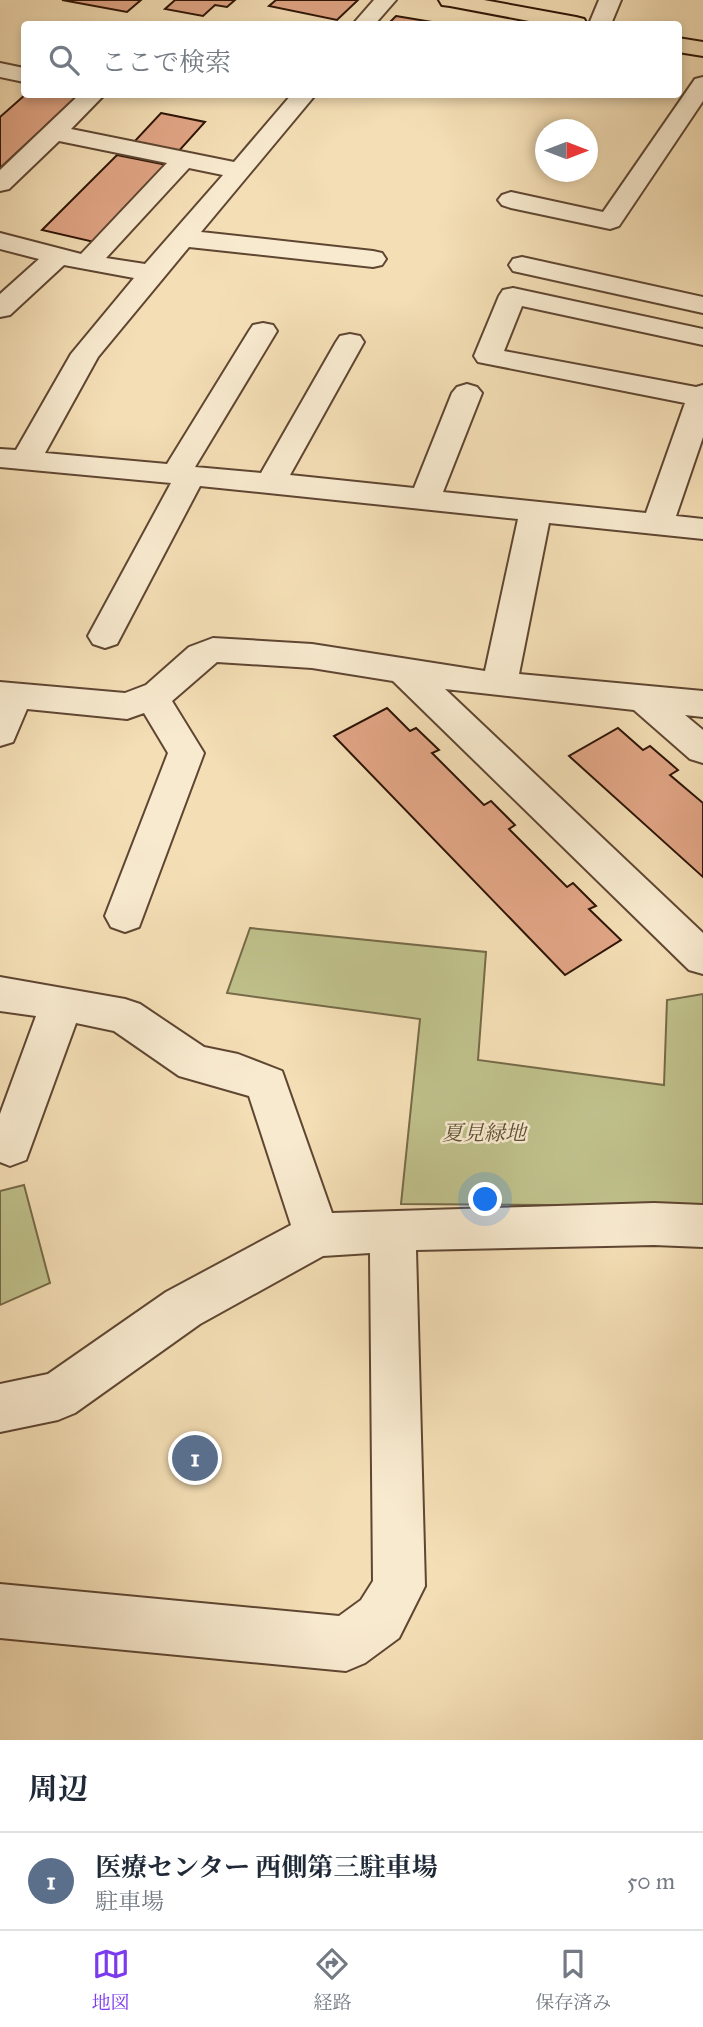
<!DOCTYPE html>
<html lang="ja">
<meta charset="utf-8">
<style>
body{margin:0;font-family:"IM FELL Great Primer","Noto Serif JP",serif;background:#f2f2f3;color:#1f2937}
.compass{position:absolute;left:535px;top:119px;width:63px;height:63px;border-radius:50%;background:#fff;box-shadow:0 4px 10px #0003;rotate:90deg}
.you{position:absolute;left:486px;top:1200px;width:24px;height:24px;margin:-18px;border:5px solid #fff;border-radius:50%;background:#1a73e8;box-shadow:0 0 0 10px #1a73e833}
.badge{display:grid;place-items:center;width:46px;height:46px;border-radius:50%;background:#7c3aed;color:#fff;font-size:23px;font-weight:700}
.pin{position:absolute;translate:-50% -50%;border:4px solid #fff;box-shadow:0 2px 7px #0006}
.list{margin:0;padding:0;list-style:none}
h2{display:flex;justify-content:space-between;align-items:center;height:91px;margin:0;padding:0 28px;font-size:30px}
h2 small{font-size:23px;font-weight:400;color:#747a83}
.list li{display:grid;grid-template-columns:46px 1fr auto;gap:21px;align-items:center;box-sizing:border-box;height:98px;padding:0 28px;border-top:2px solid #e0e1e3}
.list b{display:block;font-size:26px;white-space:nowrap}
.list p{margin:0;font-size:23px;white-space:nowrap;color:#747a83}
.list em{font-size:23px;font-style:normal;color:#747a83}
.icon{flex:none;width:38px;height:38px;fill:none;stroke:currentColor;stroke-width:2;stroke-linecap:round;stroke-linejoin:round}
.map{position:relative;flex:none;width:703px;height:1740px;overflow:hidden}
.search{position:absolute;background:#fff;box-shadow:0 4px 10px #0003;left:21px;right:21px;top:21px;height:77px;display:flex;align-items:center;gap:18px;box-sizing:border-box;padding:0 24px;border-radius:7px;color:#747a83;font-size:26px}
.sheet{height:189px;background:#fff}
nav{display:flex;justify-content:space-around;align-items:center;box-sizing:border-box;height:98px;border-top:2px solid #e0e1e3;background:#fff;font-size:19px;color:#747a83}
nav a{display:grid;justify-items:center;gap:4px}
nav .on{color:#7c3aed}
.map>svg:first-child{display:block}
.green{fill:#bfc08b;stroke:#766a48;stroke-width:2}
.building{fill:#e1a585;stroke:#2d1406;stroke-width:2}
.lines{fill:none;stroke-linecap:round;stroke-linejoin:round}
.minor-casing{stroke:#5f4632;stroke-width:4}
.major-casing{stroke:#2d1406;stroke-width:4}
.minor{fill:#f8eacf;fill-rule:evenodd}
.major{fill:#f4deb5;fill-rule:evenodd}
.labels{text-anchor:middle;stroke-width:5;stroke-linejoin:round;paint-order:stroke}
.park-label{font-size:21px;font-style:italic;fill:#605035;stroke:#f8eacf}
</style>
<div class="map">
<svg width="703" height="1740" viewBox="0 0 703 1740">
<rect width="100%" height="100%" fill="#f4deb5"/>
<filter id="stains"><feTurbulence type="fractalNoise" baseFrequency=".00286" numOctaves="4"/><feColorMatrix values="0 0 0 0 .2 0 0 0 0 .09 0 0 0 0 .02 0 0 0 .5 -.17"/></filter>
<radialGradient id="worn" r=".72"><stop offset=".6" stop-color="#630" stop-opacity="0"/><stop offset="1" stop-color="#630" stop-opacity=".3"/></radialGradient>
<!-- green -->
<g class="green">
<polygon points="250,928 486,952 478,1060 664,1085 667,1000 703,994 703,1206 401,1204 420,1019 227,993"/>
<polygon points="24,1185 50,1283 0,1305 0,1191"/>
</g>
<!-- building -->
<g class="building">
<polygon points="62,0 141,0 127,12"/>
<polygon points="175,0 235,0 227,7 215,5 203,16 165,9"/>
<polygon points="276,0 358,0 337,20 269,6"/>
<polygon points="396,16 444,24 388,24"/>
<polygon points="26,94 80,94 0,168 0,117"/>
<polygon points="161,113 205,122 178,152 133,143"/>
<polygon points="117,155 167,165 94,242 42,230"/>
<polygon points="387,708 410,731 416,728 439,750 432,753 484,805 491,801 515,825 509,829 567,887 573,883 596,906 589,909 621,940 565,975 334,736"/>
<polygon points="618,728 643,750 650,746 678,770 670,775 703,803 703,877 569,756"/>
</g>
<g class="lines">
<!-- minor casing -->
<g class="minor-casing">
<g id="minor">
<polygon points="374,0 396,0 375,24 353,24"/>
<polygon points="599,0 621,0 611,24 589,24"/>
<polygon points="0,63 24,68 24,82 0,77"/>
<polygon points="703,77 703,101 619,226 610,229 511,208 502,205 498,200 502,195 511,192 603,212 695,79"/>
<path d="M80,94h25l-34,35 163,33 58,-68h24l-115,138 172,19 9,2 4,6 -4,6 -9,2 -184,-20 -91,110 -53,96 122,11 82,-133 4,-6 10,-2 10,2 4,6 -82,136 66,6 75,-131 4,-6 10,-2 10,2 4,6 -74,133 124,13 38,-95 5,-6 10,-3 10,3 5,6 -39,99 203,21 39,-110 -197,-39 -10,-2 -4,-6 25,-60 4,-6 10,-2 190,41v16l-181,-39 -18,45 192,36 7,-2v52l-27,79 27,3v20l-154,-16 -30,151 184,17v26l-18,-2 18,15v33l-13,-4 -56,-49 -189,-21 258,244v41l-14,-4 -296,-289 -81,-13 -95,-6 -45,39 32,52 -65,174 -14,5 -14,-5 -6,-11 63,-163 -24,-40 -17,6 -100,-10 -14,33 -13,4v-64l125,11 21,-8 43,-38 24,-9 99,6 173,27 33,-152 -318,-33 -83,158 -12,4 -12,-4 -5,-8 83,-153 -171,-16v-18l16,1 55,-96 63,-76 -70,-13 -54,50 -10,2v-23l39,-35 -39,-10v-16l81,21 86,-91 -108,-22 -50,48 -9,2v-21zM189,168l34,7 -78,89 -39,-6z"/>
<polygon points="522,257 703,297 703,313 513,271 509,265 513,259"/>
<polygon points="0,977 125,999 140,1004 204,1047 238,1054 282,1071 332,1213 654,1203 703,1205 703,1247 654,1245 416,1250 425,1586 399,1638 365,1663 346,1671 0,1638 0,1584 339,1616 361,1600 373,1581 370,1253 323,1256 200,1324 75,1413 58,1420 0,1432 0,1384 48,1374 166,1292 291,1225 249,1096 179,1076 114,1031 76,1023 26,1160 10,1166 0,1162 0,1114 36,1016 0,1011"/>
</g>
</g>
<!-- major casing -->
<g class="major-casing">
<g id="major">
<polygon points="439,0 484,0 576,17 584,19 587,24 545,24 450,6 442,5"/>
<polygon points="678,38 703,42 703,56 678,52"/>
</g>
</g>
<!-- minor -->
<use href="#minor" class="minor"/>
<!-- major -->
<use href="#major" class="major"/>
</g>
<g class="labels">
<!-- park labels -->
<g class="park-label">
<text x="484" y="1140">夏見緑地</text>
</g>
</g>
<rect width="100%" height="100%" filter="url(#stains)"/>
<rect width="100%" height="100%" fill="url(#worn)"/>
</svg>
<svg class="compass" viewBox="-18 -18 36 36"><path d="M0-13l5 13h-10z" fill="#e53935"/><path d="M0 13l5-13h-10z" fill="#747a83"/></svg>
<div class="you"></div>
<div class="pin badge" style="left:195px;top:1458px;background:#5c6f8a">1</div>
<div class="search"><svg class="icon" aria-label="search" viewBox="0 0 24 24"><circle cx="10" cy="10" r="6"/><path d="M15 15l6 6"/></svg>ここで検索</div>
</div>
<section class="sheet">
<h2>周辺<small></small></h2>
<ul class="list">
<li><span class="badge" style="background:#5c6f8a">1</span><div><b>医療センター 西側第三駐車場</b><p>駐車場</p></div><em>50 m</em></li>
</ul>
</section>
<nav>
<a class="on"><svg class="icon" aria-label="map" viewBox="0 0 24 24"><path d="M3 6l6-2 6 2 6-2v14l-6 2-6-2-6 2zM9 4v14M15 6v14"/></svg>地図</a>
<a><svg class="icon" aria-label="directions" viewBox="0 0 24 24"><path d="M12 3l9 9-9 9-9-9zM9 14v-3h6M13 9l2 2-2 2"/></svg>経路</a>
<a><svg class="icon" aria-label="saved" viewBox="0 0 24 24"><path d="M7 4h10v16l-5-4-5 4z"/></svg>保存済み</a>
</nav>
